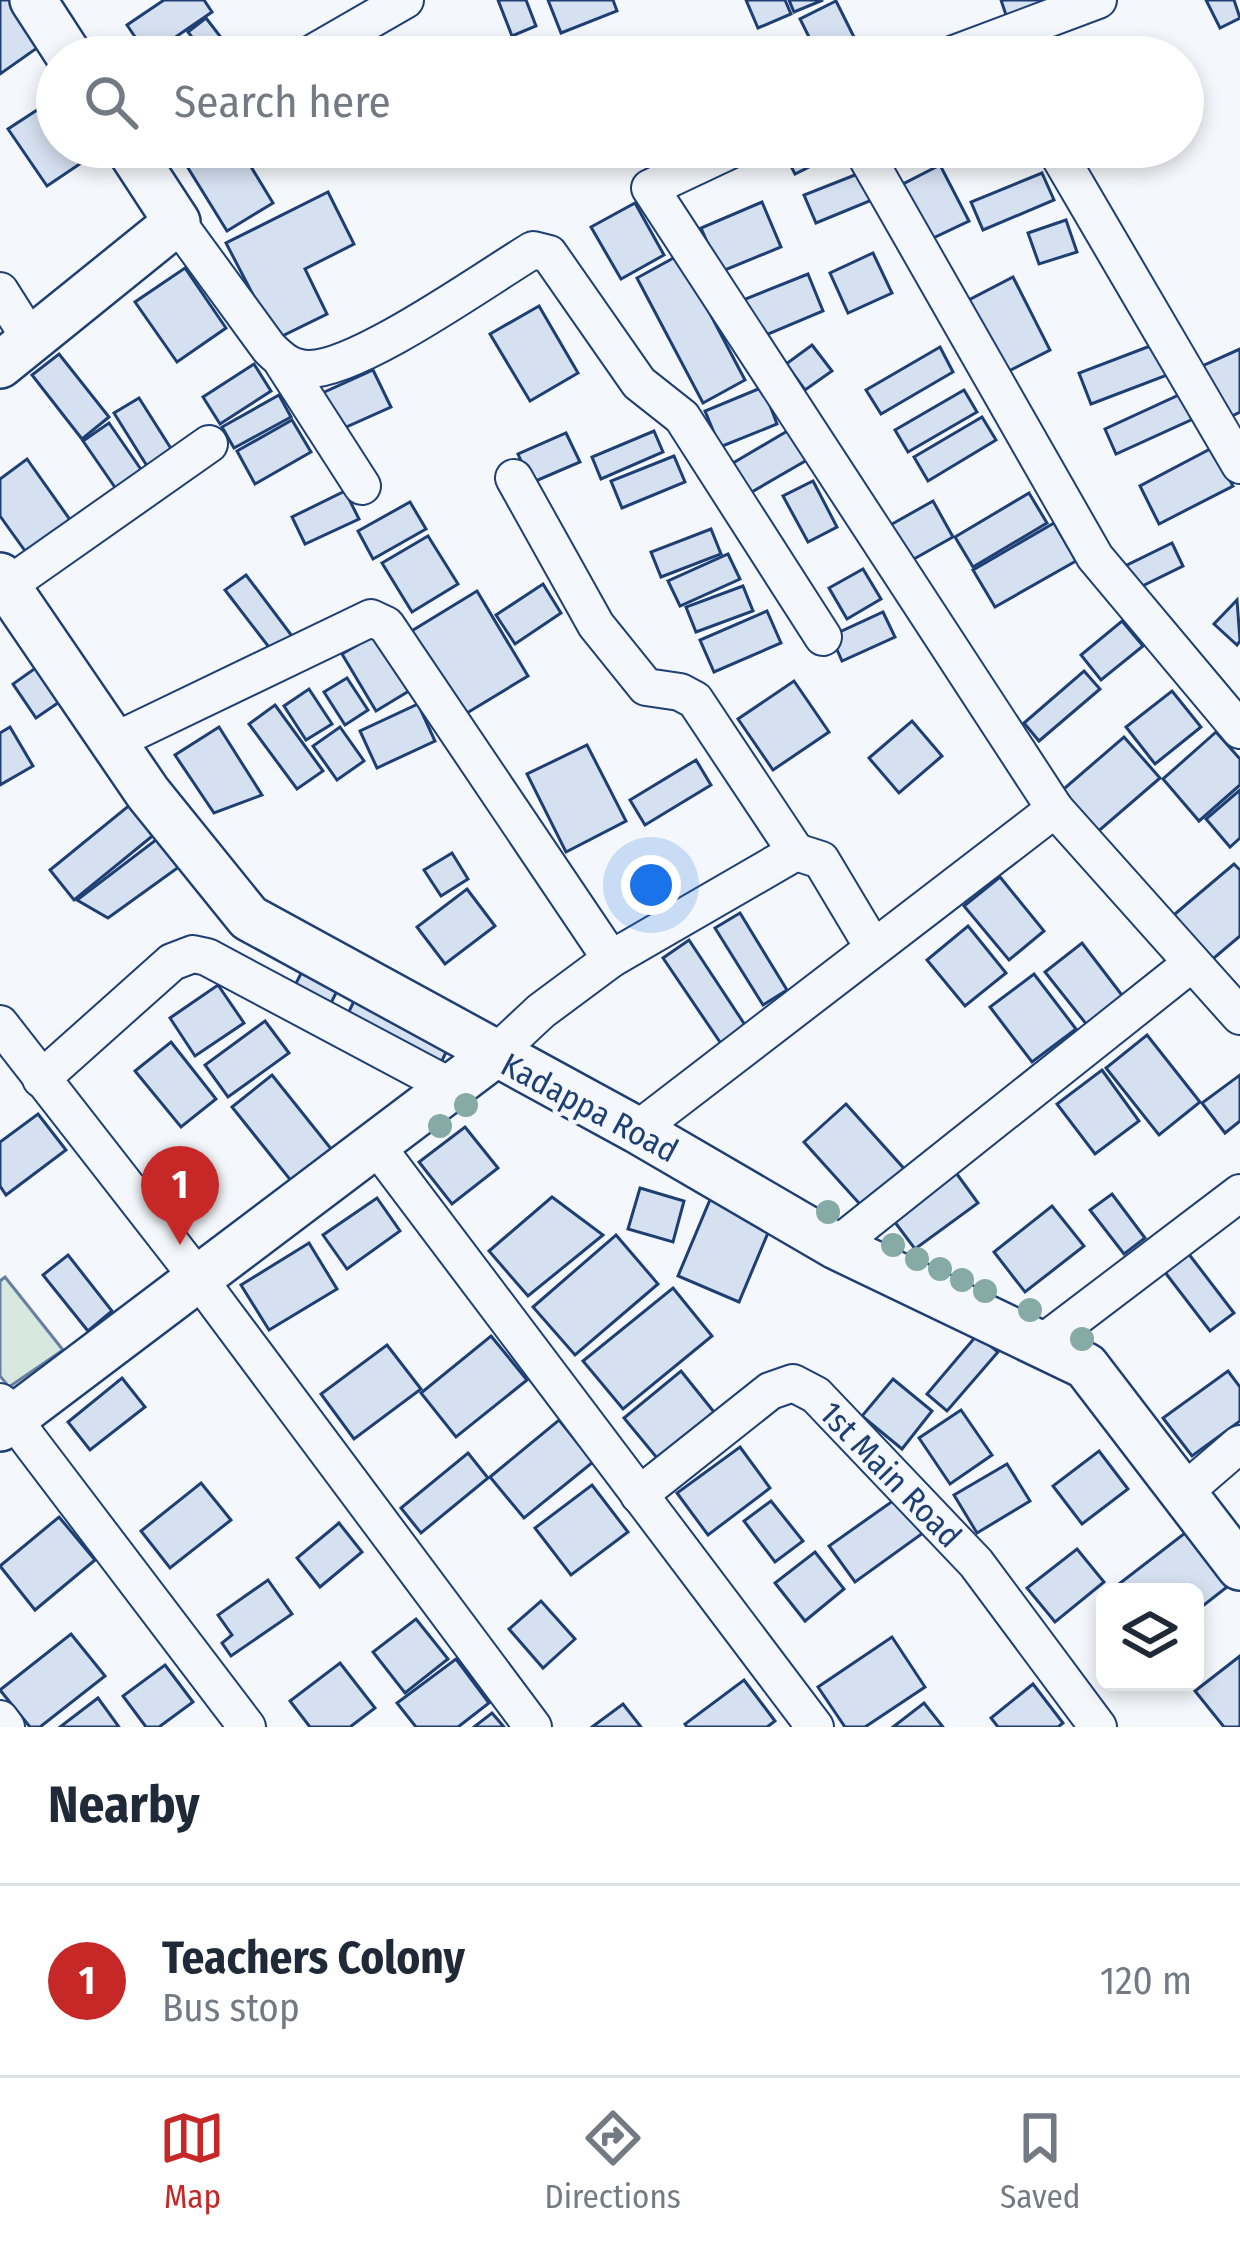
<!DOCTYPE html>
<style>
body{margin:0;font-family:"Fira Sans Condensed",sans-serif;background:#f2f2f3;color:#1f2937}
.controls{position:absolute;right:36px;bottom:36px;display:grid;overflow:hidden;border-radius:18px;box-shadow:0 6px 18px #0003}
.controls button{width:108px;height:108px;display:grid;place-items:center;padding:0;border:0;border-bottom:3px solid #e0e1e3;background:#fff;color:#1f2937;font:60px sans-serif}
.you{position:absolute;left:651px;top:885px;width:42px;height:42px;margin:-30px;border:9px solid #fff;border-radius:50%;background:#1a73e8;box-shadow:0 0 0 18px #1a73e833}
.badge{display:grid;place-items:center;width:78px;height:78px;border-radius:50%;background:#c62828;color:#fff;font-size:39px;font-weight:700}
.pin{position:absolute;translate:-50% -99px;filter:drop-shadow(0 3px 6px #0008)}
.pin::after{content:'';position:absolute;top:63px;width:42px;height:36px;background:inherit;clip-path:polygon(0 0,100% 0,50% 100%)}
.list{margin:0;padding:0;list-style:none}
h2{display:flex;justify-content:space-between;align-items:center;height:156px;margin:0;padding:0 48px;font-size:51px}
h2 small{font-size:39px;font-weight:400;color:#747a83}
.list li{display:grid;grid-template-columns:78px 1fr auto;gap:36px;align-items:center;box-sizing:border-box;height:192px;padding:0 48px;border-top:3px solid #e0e1e3}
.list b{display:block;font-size:45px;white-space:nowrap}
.list p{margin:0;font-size:39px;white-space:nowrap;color:#747a83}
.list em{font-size:39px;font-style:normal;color:#747a83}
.icon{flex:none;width:66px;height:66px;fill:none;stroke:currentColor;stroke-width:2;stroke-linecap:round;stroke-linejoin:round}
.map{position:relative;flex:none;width:1240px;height:1727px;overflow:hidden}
.search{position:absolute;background:#fff;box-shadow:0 6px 18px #0003;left:36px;right:36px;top:36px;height:132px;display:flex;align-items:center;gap:30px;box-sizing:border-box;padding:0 42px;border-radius:66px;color:#747a83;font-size:45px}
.sheet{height:348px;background:#fff}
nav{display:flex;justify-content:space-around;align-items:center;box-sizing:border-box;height:168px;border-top:3px solid #e0e1e3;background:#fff;font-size:33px;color:#747a83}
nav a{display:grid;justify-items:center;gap:6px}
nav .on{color:#c62828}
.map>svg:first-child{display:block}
.green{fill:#d7e8df;stroke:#687fa3;stroke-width:3}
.building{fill:#d5e0f0;stroke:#1d3f73;stroke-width:3}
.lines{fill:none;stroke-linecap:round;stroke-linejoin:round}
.minor-casing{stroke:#1d3f73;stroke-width:40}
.major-casing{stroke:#1d3f73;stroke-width:50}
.minor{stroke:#f4f7fb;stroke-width:36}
.major{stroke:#f4f7fb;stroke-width:45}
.tree{fill:#86aba6}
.labels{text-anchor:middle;stroke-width:9;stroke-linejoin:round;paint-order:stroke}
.street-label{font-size:33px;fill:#1d3f73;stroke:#f4f7fb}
</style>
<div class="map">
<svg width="1240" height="1727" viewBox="0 0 1240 1727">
<rect width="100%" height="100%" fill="#f4f7fb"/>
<!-- green -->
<polygon class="green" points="5,1277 63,1350 9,1387 0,1376 0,1281"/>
<!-- building -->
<g class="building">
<polygon points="0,0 18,0 47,41 0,74"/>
<polygon points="164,0 204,0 212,12 148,56 127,25"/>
<polygon points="498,0 526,0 536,26 512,36"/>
<polygon points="548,0 613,0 617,11 561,33"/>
<polygon points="746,0 785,0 791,14 758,28"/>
<polygon points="789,0 823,0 794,12"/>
<polygon points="1001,0 1051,0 1008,21"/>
<polygon points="1206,0 1234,0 1240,18 1220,28"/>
<polygon points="836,1 864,57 819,57 800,19"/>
<polygon points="206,18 236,57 207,57 188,32"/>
<polygon points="670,40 678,57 633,57"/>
<polygon points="57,97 57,147 105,147 47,186 8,129"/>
<polygon points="212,147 239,147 273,203 227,231 185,163"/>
<polygon points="781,147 842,147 843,150 795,174"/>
<polygon points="940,165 969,221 931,239 903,184"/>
<polygon points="860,173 872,200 816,223 804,195"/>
<polygon points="1042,173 1054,200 983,230 971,202"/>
<polygon points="328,192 354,244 305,269 327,314 276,339 226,243"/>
<polygon points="762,202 781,247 720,272 701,228"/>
<polygon points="635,203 664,255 621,279 591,227"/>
<polygon points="1066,220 1077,252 1039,264 1028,233"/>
<polygon points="873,253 892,293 848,313 830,273"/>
<polygon points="679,255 745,380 703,403 637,278"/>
<polygon points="185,268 226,328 177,362 135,302"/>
<polygon points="808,274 823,311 759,338 743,300"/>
<polygon points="1013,277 1050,350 1001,375 965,302"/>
<polygon points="539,306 578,373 530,401 490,334"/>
<polygon points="1158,343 1170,374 1091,404 1079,373"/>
<polygon points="812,345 832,371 805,390 786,364"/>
<polygon points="940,347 953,372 881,414 866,390"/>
<polygon points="1240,349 1240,412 1224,420 1200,367"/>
<polygon points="59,354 109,417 82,439 32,375"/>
<polygon points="254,364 271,391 220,424 203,397"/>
<polygon points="373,370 391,407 335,432 318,395"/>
<polygon points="763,387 777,424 720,447 705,411"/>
<polygon points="964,390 977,412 908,452 895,430"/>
<polygon points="1181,394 1193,419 1116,454 1105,429"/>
<polygon points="279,395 291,417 234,448 222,427"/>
<polygon points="139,398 177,458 152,474 114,413"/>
<polygon points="982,417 996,440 928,481 914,457"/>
<polygon points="292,420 311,452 255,484 237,451"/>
<polygon points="109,423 149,481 123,499 83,441"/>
<polygon points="789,430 807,460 750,493 733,463"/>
<polygon points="654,431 663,452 601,479 592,457"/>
<polygon points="566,433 580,462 531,483 518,454"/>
<polygon points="1212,448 1233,486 1159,524 1140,486"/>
<polygon points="674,456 685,482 622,508 611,481"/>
<polygon points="27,459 78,531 33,562 0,516 0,479"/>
<polygon points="813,481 837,527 808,542 783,496"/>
<polygon points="345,491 359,519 305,544 292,517"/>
<polygon points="1029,493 1047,523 973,567 955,537"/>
<polygon points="933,501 953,537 905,564 885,528"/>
<polygon points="410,502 426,529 373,559 358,531"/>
<polygon points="1054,523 1076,561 995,607 973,570"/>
<polygon points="711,529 721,554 661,577 651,552"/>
<polygon points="428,536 458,584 412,612 382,563"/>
<polygon points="1172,543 1183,566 1130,592 1119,569"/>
<polygon points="728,554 740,579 680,606 668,581"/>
<polygon points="863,569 881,599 847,619 829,588"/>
<polygon points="246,575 298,644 278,659 225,590"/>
<polygon points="543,584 561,613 515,644 496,615"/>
<polygon points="743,586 753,611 696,632 686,607"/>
<polygon points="477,591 528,676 457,719 405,635"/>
<polygon points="1237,600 1240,641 1237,645 1214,624"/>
<polygon points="767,611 781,643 714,672 700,640"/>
<polygon points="883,612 895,637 842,661 831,636"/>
<polygon points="1122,621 1143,646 1101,680 1081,655"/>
<polygon points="376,634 409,691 376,711 342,654"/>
<polygon points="44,662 68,696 36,718 13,684"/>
<polygon points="1084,671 1100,689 1039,741 1024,723"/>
<polygon points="347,678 368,710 345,725 324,692"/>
<polygon points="794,681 829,732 773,770 738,719"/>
<polygon points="309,689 332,724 306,740 284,706"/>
<polygon points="1172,691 1201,727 1155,764 1126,727"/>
<polygon points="418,704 435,741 377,768 360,731"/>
<polygon points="275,705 323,771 297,789 249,724"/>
<polygon points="912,721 942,756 899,793 869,758"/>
<polygon points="10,727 33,766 0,785 0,733"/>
<polygon points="219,727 262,795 214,813 175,755"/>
<polygon points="340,727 364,761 337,780 313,746"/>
<polygon points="1216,732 1240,759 1240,785 1199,821 1163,779"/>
<polygon points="1124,737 1160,778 1094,835 1058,794"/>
<polygon points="587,745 626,821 566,852 527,774"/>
<polygon points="696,760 711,785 645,825 630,800"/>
<polygon points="1240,790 1240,838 1230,847 1206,819"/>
<polygon points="137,799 161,829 74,900 50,870"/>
<polygon points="161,836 183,864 108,918 77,900"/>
<polygon points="452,853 468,879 441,896 424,870"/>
<polygon points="1234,864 1240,870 1240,936 1207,964 1169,919"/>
<polygon points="1000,877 1044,931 1009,960 964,906"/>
<polygon points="467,889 495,926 445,964 417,927"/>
<polygon points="740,913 787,990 763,1005 715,928"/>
<polygon points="968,926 1006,973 965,1006 927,960"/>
<polygon points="689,940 749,1031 724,1048 663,958"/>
<polygon points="1082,943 1128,1003 1091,1030 1045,972"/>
<polygon points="310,956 346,973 326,1013 290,995"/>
<polygon points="1034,974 1076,1029 1032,1062 990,1007"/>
<polygon points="218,985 244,1023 195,1056 170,1018"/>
<polygon points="356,997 451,1042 437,1071 342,1026"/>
<polygon points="265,1021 289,1053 228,1097 205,1065"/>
<polygon points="1147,1035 1200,1102 1159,1135 1106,1068"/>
<polygon points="171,1042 216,1099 181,1127 135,1071"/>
<polygon points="1102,1070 1139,1121 1095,1154 1057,1104"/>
<polygon points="272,1075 332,1150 292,1182 232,1107"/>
<polygon points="1240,1075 1240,1121 1225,1133 1202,1103"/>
<polygon points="846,1104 908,1173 866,1211 804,1142"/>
<polygon points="38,1114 66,1150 6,1195 0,1186 0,1142"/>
<polygon points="465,1127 498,1168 452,1204 419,1162"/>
<polygon points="954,1170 978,1203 915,1249 891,1217"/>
<polygon points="640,1188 684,1201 673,1242 628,1229"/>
<polygon points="1112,1194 1145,1238 1124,1254 1090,1210"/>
<polygon points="712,1195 773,1221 739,1302 678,1276"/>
<polygon points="552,1197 603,1235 528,1296 489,1251"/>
<polygon points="377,1198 400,1231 347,1269 323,1235"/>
<polygon points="1052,1206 1084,1246 1025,1292 994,1252"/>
<polygon points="616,1235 658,1284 575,1355 533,1307"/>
<polygon points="309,1243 337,1289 269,1330 241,1285"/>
<polygon points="1188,1253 1234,1313 1210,1331 1164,1271"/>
<polygon points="68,1255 112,1311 88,1331 43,1275"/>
<polygon points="673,1288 712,1336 623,1409 583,1361"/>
<polygon points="977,1335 998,1352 947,1411 927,1394"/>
<polygon points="491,1336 527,1380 456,1437 421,1393"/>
<polygon points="387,1345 421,1389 354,1439 321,1394"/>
<polygon points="681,1371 714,1412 657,1458 624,1418"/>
<polygon points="1228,1371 1240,1387 1240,1421 1192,1456 1163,1418"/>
<polygon points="122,1378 145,1407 90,1450 68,1422"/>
<polygon points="893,1379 932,1411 902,1449 862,1416"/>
<polygon points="961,1410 992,1455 950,1484 919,1438"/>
<polygon points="559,1420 593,1462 524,1518 490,1477"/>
<polygon points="740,1447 770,1488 708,1535 677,1493"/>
<polygon points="1099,1451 1128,1489 1082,1524 1053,1486"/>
<polygon points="468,1453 488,1478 421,1533 401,1508"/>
<polygon points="1007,1464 1030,1501 977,1533 954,1495"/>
<polygon points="201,1483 231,1520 170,1568 141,1531"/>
<polygon points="592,1485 628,1532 571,1575 535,1528"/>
<polygon points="897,1498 923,1533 855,1582 829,1546"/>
<polygon points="771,1501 803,1541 775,1562 744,1521"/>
<polygon points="59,1517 95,1560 35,1610 0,1566"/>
<polygon points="339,1523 362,1552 320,1587 297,1558"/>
<polygon points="1185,1533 1227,1587 1195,1612 1195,1592 1119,1592 1115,1587"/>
<polygon points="1077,1549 1104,1582 1055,1622 1027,1588"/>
<polygon points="815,1552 844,1589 805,1621 775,1583"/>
<polygon points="268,1580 292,1614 231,1656 222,1643 232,1635 218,1615"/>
<polygon points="541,1601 575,1639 543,1668 509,1629"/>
<polygon points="416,1619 448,1659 405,1693 373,1652"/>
<polygon points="71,1634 105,1676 40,1727 30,1727 0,1690"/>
<polygon points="892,1637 925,1687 865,1727 845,1727 818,1687"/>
<polygon points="1240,1656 1240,1727 1224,1727 1195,1691"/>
<polygon points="456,1659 489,1703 458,1727 416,1727 397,1703"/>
<polygon points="340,1663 375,1708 350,1727 310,1727 290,1701"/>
<polygon points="165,1665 193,1702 159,1727 146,1727 123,1696"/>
<polygon points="744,1680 775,1721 767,1727 687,1727 685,1724"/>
<polygon points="1033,1684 1063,1723 1058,1727 998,1727 991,1718"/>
<polygon points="98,1698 119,1727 60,1727"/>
<polygon points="924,1703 943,1727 893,1727"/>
<polygon points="623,1704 641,1727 592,1727"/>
<polygon points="492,1713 504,1727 474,1727"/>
</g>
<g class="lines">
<!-- minor casing -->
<g class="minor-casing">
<g id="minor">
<polyline points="306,57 405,0"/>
<polyline points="946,57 1098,0"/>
<polyline points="737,147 650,188 1055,809 1240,1016"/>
<polyline points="861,147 1095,557 1240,730"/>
<polyline points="1054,147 1240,465"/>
<path d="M177,222l92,126c12,12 22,21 40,21 50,0 176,-90 224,-119l16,4 90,129 43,34 141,220"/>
<polyline points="0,291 31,340"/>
<polyline points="283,363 362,486"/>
<polyline points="514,478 596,625 646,687 680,692 695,700 796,852"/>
<polyline points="7,586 209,444"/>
<polyline points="113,742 371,618 386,625 611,959"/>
<polyline points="0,1024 198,1278 533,1727"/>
<polyline points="494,1055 541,1011 611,959 796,852 821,860 873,947"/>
<polyline points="41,1079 172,962 193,954 207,957 451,1087"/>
<polyline points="637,1130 1055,809"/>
<polyline points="375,1144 815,1727"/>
<polyline points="836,1246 1192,963"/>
<polyline points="1041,1344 1240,1193"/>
<polyline points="0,1402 247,1727"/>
<polyline points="1183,1493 1240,1444"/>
<polyline points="639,1495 770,1391 793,1383 816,1395 976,1563 1098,1727"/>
<polyline points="0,1719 6,1727"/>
</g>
</g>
<!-- major casing -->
<g class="major-casing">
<g id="major">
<polyline points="33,0 70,57"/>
<polyline points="0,365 177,222 128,147"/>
<polyline points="0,576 148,793 249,918 637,1130 836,1246 1086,1366 1240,1567"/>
<polyline points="0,1428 494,1055"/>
</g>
</g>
<!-- minor -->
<use href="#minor" class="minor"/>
<!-- major -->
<use href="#major" class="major"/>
</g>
<!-- trees -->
<g class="tree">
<circle cx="466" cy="1105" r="12"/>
<circle cx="440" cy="1126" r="12"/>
<circle cx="828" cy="1212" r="12"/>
<circle cx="893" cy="1245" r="12"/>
<circle cx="917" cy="1259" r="12"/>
<circle cx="940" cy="1269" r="12"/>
<circle cx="962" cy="1280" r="12"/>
<circle cx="985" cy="1291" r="12"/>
<circle cx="1030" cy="1310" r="12"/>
<circle cx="1082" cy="1339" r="12"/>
</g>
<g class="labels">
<!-- street labels -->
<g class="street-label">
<text transform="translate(590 1107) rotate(28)" y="12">Kadappa Road</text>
<text transform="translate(891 1474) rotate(46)" y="12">1st Main Road</text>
</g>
</g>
</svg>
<div class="controls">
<button><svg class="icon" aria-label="layers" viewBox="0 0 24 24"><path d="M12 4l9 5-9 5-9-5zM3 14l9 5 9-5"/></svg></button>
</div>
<div class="you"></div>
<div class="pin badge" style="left:180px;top:1245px">1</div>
<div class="search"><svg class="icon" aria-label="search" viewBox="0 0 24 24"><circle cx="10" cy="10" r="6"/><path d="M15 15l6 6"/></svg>Search here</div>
</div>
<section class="sheet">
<h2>Nearby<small></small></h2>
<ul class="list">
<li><span class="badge">1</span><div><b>Teachers Colony</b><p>Bus stop</p></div><em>120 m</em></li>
</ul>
</section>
<nav>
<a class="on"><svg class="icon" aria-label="map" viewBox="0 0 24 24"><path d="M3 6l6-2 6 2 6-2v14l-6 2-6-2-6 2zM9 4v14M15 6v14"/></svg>Map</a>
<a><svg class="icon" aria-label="directions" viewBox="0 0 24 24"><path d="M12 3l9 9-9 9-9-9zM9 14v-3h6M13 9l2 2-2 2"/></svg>Directions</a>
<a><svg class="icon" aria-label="saved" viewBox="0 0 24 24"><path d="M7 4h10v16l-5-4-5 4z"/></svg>Saved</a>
</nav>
